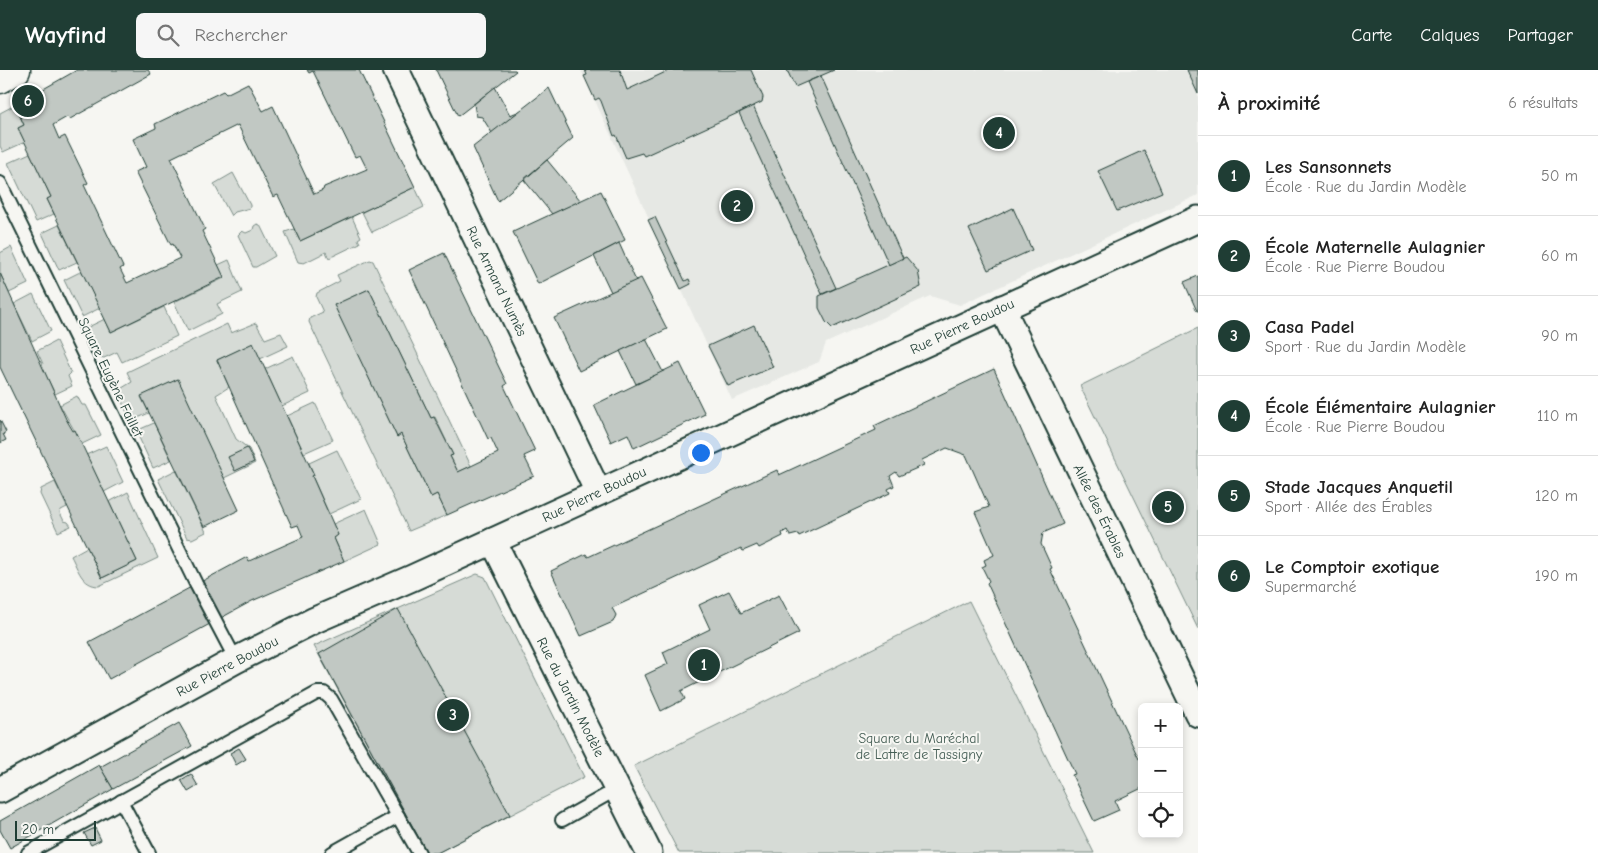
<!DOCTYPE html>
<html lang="fr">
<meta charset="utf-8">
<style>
body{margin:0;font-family:"Comic Neue",sans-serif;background:#f6f6f6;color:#222}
.controls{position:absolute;right:15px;bottom:15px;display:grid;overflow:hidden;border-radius:8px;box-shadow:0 2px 8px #0003}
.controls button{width:45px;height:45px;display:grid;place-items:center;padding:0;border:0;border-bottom:1px solid #e0e0e0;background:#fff;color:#222;font:25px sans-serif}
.scale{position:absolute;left:15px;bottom:12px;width:81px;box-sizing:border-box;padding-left:5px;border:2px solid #1f3d34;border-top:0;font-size:14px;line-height:18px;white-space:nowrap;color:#1f3d34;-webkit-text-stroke:4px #f6f6f2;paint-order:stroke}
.you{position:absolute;left:700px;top:382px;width:18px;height:18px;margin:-12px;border:4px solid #fff;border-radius:50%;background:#1a73e8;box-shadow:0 0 0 8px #1a73e833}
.badge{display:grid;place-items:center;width:32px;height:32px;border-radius:50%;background:#1f3d34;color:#fff;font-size:16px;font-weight:700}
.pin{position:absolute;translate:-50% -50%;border:2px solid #fff;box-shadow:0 1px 5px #0006}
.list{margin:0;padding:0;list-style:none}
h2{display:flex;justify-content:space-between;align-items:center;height:65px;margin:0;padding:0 20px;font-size:21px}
h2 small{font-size:16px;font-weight:400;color:#767676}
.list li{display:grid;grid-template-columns:32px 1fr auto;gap:15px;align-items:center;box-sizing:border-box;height:80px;padding:0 20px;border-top:1px solid #e0e0e0}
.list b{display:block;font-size:19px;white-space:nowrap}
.list p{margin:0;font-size:16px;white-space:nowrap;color:#767676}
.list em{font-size:16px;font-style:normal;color:#767676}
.icon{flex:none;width:28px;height:28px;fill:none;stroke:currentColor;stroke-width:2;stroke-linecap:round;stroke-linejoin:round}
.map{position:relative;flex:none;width:1198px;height:783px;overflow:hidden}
header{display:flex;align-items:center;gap:30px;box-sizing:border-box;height:70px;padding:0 25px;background:#1f3d34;color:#fff}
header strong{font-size:24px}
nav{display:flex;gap:28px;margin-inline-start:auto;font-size:18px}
.search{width:350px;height:45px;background:#f6f6f6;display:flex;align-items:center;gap:12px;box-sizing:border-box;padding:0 18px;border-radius:8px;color:#767676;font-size:19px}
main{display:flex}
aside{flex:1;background:#fff}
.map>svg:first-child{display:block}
.built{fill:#e6e8e4}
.green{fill:#d6dbd6;stroke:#7a8c85}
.building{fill:#c1c8c3;stroke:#1f3d34}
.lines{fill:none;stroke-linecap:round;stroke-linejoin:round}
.lane-casing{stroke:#1f3d34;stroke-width:16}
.street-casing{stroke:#1f3d34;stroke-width:29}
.secondary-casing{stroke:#1f3d34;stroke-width:31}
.lane{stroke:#f6f6f2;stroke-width:12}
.street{stroke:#f6f6f2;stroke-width:25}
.secondary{stroke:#f6f6f2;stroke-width:28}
.labels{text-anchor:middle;stroke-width:4;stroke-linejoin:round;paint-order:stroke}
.street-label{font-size:14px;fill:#1f3d34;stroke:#f6f6f2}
.park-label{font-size:14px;fill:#445d54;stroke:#f6f6f2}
</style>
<header>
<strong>Wayfind</strong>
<div class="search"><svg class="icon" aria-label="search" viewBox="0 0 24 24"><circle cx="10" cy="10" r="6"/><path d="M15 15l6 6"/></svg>Rechercher</div>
<nav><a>Carte</a><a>Calques</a><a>Partager</a></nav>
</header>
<main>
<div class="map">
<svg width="1198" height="783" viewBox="0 0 1198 783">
<rect width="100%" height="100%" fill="#f6f6f2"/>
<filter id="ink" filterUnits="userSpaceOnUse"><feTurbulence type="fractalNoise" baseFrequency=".02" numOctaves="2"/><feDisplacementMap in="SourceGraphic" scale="10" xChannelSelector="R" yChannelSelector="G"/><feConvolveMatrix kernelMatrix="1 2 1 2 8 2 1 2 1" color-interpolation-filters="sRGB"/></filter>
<g filter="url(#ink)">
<!-- built -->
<polygon class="built" points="581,0 1198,0 1198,125 960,235 930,226 826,273 819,292 732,330"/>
<!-- green -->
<g class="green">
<polygon points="15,35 24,55 18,58 25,72 3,82 0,76 0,43"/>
<polygon points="30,83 51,127 47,129 54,144 36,152 8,93"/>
<polygon points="233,103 250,135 250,138 235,142 231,146 214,114"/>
<polygon points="415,117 424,137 372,162 362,142"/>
<polygon points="352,147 361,167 358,169 360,173 329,188 326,182 304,193 298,192 285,162 294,159 300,171"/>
<polygon points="257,154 260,155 275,186 256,197 253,197 238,165 242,161 246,163 253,160 254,156"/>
<polygon points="59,155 77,192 59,200 42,163"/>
<polygon points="11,177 28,214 9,223 0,203 0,183"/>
<polygon points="229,190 242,222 217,234 222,244 188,261 174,232 224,208 218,195"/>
<polygon points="370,190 373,191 471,396 458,402 450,386 453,385 435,347 431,348 369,219 335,235 397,367 401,364 431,427 437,424 447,445 409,461 309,252 310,248 323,242 316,227 317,223 340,211 337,205"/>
<polygon points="82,201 100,238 82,247 64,210"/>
<polygon points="33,224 51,261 32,271 14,234"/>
<polygon points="164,237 177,266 122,292 117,282 104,288 100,287 86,258 105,249 111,262"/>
<polygon points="256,253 265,269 281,263 288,276 260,289 252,274 217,290 229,317 216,325 236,369 249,379 255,393 224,408 141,327 149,343 131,351 117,321 132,312 127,302 227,254 231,263"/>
<polygon points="1198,258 1198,559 1080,316"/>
<polygon points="56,271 71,303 68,306 72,316 55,324 41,295 43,294 37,281"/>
<polygon points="293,286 310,323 282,336 265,299"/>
<polygon points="77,326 82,335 86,335 101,365 82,374 60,335"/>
<polygon points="315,333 333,370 304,383 287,346"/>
<polygon points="154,353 171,390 153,398 136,361"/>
<polygon points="106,376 123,412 104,422 86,385"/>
<polygon points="337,380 361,429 329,444 312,406 314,405 309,393"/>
<polygon points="176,400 206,462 192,469 187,468 158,409"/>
<polygon points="55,412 67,437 61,440 60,443 64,451 68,452 71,456 58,462 40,424 41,419"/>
<path d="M128,422l30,66 -59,28c-17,0 -21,-17 -28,-30l16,-9 15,31 35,-17 -28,-59z"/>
<polygon points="366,439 381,474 344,491 334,468 338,465 333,454"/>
<polygon points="477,504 485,507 584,707 437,783 427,783 314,576"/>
<polygon points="969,531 1094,783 679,783 634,696"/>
</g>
<!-- building -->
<g class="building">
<polygon points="77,0 148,0 151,4 70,49 67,47 53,55 59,69 65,66 88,113 84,115 123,197 120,199 127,213 180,188 173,174 171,175 135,102 146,97 133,69 156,58 155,54 223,21 226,24 248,13 263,41 273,36 314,124 323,120 324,117 367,99 360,85 355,87 313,1 309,3 307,0 359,0 415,117 300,171 278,125 273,127 238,55 171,88 205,159 202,161 224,207 111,262 47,129 51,127 18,58 24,55 15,35"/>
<polygon points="436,0 515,0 516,1 458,46"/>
<polygon points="585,0 620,0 627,20 670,0 751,0 763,27 762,32 644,86 642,83 626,88 616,65 614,66 601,31 599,28 595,30 584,6 587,5"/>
<polygon points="787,0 834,0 795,17"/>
<polygon points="1187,0 1198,0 1198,24"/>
<polygon points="821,6 903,188 889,195 807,12"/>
<polygon points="495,17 510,45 520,41 492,63 482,47 476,46 474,34"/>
<polygon points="549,18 573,68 498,131 473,77"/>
<polygon points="753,36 836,218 822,224 739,43"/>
<polygon points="1144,80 1162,122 1117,141 1098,101"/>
<polygon points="547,90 581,131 552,144 524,110"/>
<polygon points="601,121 625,170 538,214 513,162"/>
<polygon points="1013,138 1032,180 988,200 969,159"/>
<polygon points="655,147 685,211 689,209 691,214 681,219 648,150"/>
<polygon points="619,173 636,211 611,222 594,186"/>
<polygon points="444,183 507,314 504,316 535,381 524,386 534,406 447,445 437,424 431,427 401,364 397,367 334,235 369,219 431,348 434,347 453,385 450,386 458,402 471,396 498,383 491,368 488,369 409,200"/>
<polygon points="906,187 918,201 921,217 832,258 826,252 819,238 819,226"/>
<polygon points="0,203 66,349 73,361 75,360 137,491 102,508 0,297"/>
<polygon points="1198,206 1198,241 1197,241 1184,212"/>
<polygon points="641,208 667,259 579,301 554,248"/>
<polygon points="754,255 773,297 728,316 708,276"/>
<polygon points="646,269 663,302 636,314 620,281"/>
<polygon points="253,273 314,405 312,406 338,465 334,468 344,491 252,531 109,609 89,572 247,487 249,491 303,467 298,455 292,457 217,290"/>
<polygon points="680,293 705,344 634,378 628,364 611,372 594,335"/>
<polygon points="994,299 1063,454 1043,463 1041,474 1052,498 1050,499 1139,689 1142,688 1142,718 1115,731 1119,740 1094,751 1072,705 1075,704 987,513 989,511 982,497 986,495 984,490 994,485 975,442 989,437 966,385 947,378 922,390 924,395 899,406 896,402 890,406 894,416 888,419 890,423 799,466 798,464 790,466 787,460 782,463 783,466 759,478 757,475 743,481 741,478 612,538 616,545 613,552 581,566 551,501 586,484 588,487 777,400 779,405 876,360 874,356"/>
<polygon points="178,309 239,440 204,457 141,326"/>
<polygon points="0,350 6,362 3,364 6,370 0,373"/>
<polygon points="247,378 254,392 235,401 228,387"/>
<polygon points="729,521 741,543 779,525 799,563 681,621 685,629 661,641 645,605 668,594 663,582 710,559 699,535"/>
<polygon points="398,539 510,745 437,783 427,783 319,584"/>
<polygon points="179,653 192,676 113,719 100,697"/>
<polygon points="239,678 246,689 236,695 230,683"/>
<polygon points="99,695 113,719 10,778 0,760 0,751"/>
<polygon points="191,704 198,716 188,722 181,710"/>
<polygon points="95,758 101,770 91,775 84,763"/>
</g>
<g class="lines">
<!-- lane casing -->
<g class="lane-casing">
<g id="lane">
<polyline points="0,113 196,514 236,590"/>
<polyline points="121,731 149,783"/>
<polyline points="562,750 617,719"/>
<polyline points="28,783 317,623 324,623 331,629 419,783"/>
<polyline points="332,783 398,746"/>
</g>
</g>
<!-- street casing -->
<g class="street-casing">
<g id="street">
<polyline points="396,0 598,422"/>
<polyline points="1002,238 1198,644"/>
<polyline points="493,471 649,783"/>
<polyline points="0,720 236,590 315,550 412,508 1198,149"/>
</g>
</g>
<!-- secondary casing -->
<g class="secondary-casing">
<polyline id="secondary" points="0,9 16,0"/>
</g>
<!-- lane -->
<use href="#lane" class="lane"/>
<!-- street -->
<use href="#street" class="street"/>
<!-- secondary -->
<use href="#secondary" class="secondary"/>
</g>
</g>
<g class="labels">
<!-- street labels -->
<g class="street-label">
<text transform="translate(497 211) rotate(64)" y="5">Rue Armand Numès</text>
<text transform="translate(962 256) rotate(-25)" y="5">Rue Pierre Boudou</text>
<text transform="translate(111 307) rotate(64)" y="5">Square Eugène Faillet</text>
<text transform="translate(594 424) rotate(-25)" y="5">Rue Pierre Boudou</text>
<text transform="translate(1100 441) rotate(64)" y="5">Allée des Érables</text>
<text transform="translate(227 596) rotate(-28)" y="5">Rue Pierre Boudou</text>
<text transform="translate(571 627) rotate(63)" y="5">Rue du Jardin Modèle</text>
</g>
<!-- park labels -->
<g class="park-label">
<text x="919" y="673">Square du Maréchal<tspan x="919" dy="16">de Lattre de Tassigny</tspan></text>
</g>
</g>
</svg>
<div class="controls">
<button>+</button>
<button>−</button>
<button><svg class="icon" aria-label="locate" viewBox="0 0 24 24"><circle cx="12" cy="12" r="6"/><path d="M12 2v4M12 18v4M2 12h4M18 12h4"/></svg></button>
</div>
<div class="scale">20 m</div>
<div class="you"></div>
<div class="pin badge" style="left:704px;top:595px">1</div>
<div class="pin badge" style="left:737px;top:136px">2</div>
<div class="pin badge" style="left:453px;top:645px">3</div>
<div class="pin badge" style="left:999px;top:63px">4</div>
<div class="pin badge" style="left:1168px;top:437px">5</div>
<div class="pin badge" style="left:28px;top:31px">6</div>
</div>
<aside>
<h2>À proximité<small>6 résultats</small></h2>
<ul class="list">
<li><span class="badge">1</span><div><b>Les Sansonnets</b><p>École · Rue du Jardin Modèle</p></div><em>50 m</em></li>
<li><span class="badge">2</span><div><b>École Maternelle Aulagnier</b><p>École · Rue Pierre Boudou</p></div><em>60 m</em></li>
<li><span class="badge">3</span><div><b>Casa Padel</b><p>Sport · Rue du Jardin Modèle</p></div><em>90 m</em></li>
<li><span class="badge">4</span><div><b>École Élémentaire Aulagnier</b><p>École · Rue Pierre Boudou</p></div><em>110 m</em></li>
<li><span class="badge">5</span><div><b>Stade Jacques Anquetil</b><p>Sport · Allée des Érables</p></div><em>120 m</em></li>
<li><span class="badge">6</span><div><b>Le Comptoir exotique</b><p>Supermarché</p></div><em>190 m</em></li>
</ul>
</aside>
</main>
